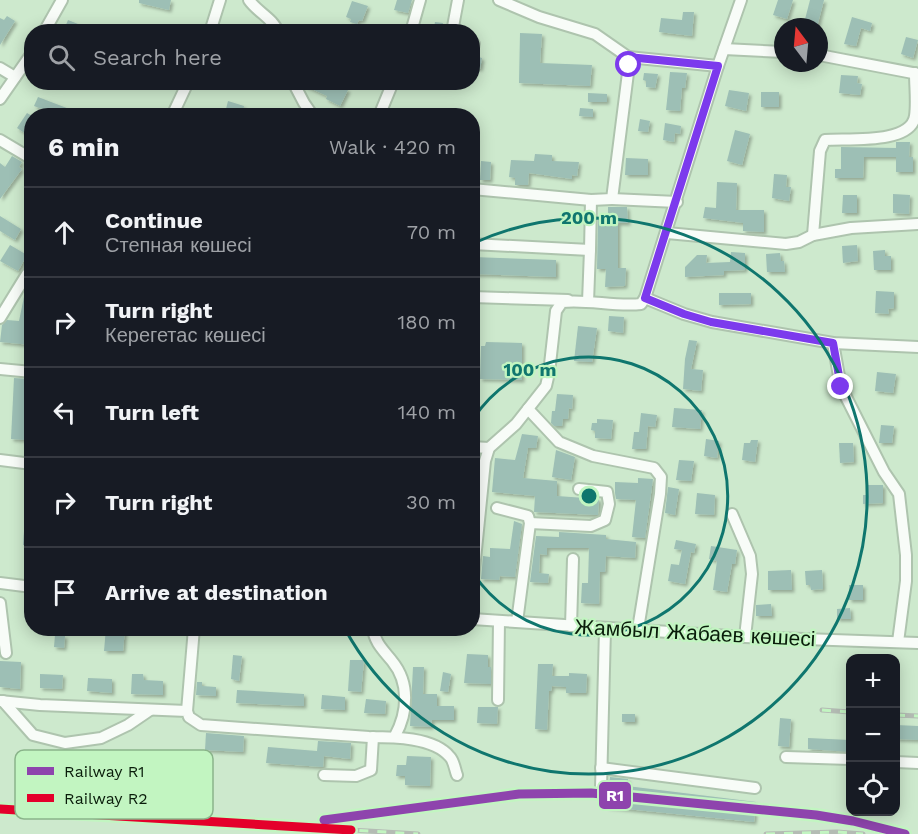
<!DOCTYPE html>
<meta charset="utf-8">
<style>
body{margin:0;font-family:"Work Sans",sans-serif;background:#242831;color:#f1f3f6}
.controls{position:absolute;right:18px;bottom:18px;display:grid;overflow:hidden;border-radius:12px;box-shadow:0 3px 15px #0003}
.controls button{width:54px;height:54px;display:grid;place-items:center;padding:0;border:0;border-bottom:2px solid #363941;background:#171b24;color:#f1f3f6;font:30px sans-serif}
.compass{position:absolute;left:774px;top:18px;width:54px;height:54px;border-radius:50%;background:#171b24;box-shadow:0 3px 15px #0003;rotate:344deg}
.stop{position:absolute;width:18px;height:18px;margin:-14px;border:4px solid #7c3aed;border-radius:50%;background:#fff}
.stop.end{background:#7c3aed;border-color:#fff;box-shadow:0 2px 6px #0008}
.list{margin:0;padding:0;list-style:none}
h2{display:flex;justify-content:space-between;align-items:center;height:78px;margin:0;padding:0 24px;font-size:26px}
h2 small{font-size:20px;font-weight:400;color:#9ea1a6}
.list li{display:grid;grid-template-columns:39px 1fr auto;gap:18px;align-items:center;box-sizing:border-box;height:90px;padding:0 24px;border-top:2px solid #363941}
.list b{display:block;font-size:22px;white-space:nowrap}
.list p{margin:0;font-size:20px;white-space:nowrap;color:#9ea1a6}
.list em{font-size:20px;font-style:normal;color:#9ea1a6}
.icon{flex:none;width:33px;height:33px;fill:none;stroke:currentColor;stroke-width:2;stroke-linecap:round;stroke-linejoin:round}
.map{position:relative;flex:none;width:918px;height:834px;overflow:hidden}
.search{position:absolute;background:#171b24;box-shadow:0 3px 15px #0003;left:24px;top:24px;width:456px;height:66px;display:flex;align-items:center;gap:15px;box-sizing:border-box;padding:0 21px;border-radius:24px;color:#9ea1a6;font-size:22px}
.panel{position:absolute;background:#171b24;box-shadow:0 3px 15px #0003;left:24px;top:108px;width:456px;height:528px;border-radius:24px}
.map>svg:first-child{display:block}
.building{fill:#9dbfb5;filter:url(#shadow)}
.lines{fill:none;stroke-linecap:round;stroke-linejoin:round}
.minor-casing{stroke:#aec4ae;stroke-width:14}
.minor{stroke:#f8fcf8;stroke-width:10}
.rail-casing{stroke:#b4bcb4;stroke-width:5}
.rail{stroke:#c2f5c1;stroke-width:3;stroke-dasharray:9;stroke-linecap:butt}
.rail-1-casing{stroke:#c2f5c1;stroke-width:14}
.rail-2-casing{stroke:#c2f5c1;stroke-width:14}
.rail-1{stroke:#8e44ad;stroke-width:9}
.rail-2{stroke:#e4002b;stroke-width:9}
.route{stroke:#7c3aed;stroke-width:8}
.ring{fill:none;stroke:#0f766e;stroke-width:3}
.labels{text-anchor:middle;stroke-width:4.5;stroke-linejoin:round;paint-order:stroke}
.street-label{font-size:21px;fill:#091c0a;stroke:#c2f5c1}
.key{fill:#c2f5c1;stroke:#8ab48a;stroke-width:1.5}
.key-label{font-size:16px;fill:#091c0a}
.centre{fill:#0f766e;stroke:#c2f5c1;stroke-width:3}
.ring-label{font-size:18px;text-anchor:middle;font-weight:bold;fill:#0f766e;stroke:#c2f5c1;stroke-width:4.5;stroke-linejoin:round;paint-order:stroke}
.line-badge{stroke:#c2f5c1;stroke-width:2}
.badge-label{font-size:16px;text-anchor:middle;font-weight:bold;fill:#fff}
</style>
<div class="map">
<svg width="918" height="834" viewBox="0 0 918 834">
<defs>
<filter id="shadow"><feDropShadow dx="2.5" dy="2.5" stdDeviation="1.5" flood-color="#0004"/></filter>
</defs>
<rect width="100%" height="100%" fill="#cde9cd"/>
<!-- building -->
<g class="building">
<polygon points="139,0 171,0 169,10 139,3"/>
<polygon points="397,0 412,0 408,13 394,10"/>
<polygon points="778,0 793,0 787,19 773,15"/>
<polygon points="810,0 824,0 817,27 803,27"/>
<polygon points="352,1 368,6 362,21 359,20 357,24 350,22 351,19 346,17"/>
<polygon points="683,12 694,12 692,36 659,32 661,18 682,20"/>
<polygon points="7,16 15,21 0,45 0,18 4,20"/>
<polygon points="852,17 872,23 870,31 861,28 856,46 844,44"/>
<polygon points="68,20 83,26 80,32 63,32"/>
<polygon points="435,22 443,23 441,32 433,32"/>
<polygon points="520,33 542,34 540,63 592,65 590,86 519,83"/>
<polygon points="906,37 918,40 913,58 901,54"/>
<polygon points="472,55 482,58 480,69 472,67"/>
<polygon points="670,72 687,73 685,88 682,88 680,111 666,110"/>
<polygon points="644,73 658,74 655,88 646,87 646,81 643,80"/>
<polygon points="841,75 858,76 857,83 862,84 860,95 839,93"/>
<polygon points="302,82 330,82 348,90 340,106 326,99 327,96 303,85"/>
<polygon points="729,90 749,93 746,111 725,106"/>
<rect x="761" y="92" width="18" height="15"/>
<polygon points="588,93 607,94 607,102 588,102"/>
<polygon points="38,97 85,115 85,116 61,116 34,106"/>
<polygon points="228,101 244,106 242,116 225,113"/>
<polygon points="580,108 593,109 593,117 579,116"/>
<polygon points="27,113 32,116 32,138 17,128"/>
<polygon points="640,119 650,121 648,132 638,131"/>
<polygon points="665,123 681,126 680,134 675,133 674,142 663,140"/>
<polygon points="735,130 750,134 742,165 727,161"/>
<polygon points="896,142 910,142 909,157 913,157 913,172 896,172 896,157 864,157 863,178 835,178 835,169 841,169 841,147 896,148"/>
<polygon points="535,154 552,155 552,161 579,162 577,176 572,175 572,179 529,173 528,185 515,185 515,178 509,177 511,160 534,161"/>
<polygon points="12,156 22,162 19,167 22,169 0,199 0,163 5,167"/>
<polygon points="626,158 648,159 648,175 625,175"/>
<polygon points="481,161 491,162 490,180 480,180"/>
<polygon points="774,174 787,175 786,187 791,187 789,201 772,198"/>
<polygon points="717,182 737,183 736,210 764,210 764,232 743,231 743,223 703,218 705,207 716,208"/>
<polygon points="893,194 910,195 909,214 893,213"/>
<polygon points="843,195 857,195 857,213 842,213"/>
<polygon points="608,207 627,207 628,223 618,223 618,268 626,268 625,286 605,287 606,269 597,269 598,218 608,217"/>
<polygon points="0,216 21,229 15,240 0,231"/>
<polygon points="10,245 27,255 18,271 0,261"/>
<polygon points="857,245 858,261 843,263 842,246"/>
<polygon points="885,250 885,256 891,256 891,270 874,270 873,251"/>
<polygon points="731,252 745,253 745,270 724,271 724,275 685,277 685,267 697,255 707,255 706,263 730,262"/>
<polygon points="780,253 781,261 784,261 785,272 767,272 766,254"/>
<polygon points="472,257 556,260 556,277 472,274"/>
<polygon points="876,291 894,292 894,308 888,309 889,314 875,313"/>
<polygon points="25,292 32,292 32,345 0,342 2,325 7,320 19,321"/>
<polygon points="719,293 751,293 751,304 719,305"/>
<polygon points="609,316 624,317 623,333 608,331"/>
<polygon points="578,326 597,328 592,362 574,361"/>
<polygon points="689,340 697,341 691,369 703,370 701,391 683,389 685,359"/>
<polygon points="486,342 522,343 522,380 480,379 481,346 485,346"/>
<polygon points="877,372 896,374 893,393 875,391"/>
<polygon points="14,378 29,379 26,440 11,439"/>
<polygon points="557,394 573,395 572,409 569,408 568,419 563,419 562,426 554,426 551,423 552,411 555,411"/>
<polygon points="674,408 702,410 700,429 672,427"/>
<polygon points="641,413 657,415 655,427 648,426 646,449 632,449 634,432 639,432"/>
<polygon points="597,419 613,420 611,439 595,438 595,431 591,430 592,423 597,423"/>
<polygon points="881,425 894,426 892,443 879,443"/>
<polygon points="522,434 538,436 536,448 528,448 523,478 557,481 557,496 599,499 598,515 534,512 535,496 492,492 495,458 515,460"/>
<polygon points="706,439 719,441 717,458 704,456"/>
<polygon points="751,440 758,440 755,462 742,460 744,443 750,443"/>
<polygon points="839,443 853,443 854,462 840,463"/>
<polygon points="556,450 575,457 571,480 552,477"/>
<polygon points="679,460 694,461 691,481 676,480"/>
<polygon points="638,478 653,479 645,538 632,537 636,500 616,499 615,493 615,482 638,483"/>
<polygon points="867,485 883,485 883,503 863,504 863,495 867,495"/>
<polygon points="668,487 679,489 675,515 665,513"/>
<polygon points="697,493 715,495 714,515 695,514"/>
<polygon points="514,521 522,524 515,577 500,576 499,580 481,579 483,556 490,557 490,548 510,549"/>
<polygon points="24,531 32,531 32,546 23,545"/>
<polygon points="559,532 606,535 606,539 636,542 635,558 606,556 605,572 600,572 599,604 581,603 582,583 588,583 589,548 547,548 547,555 540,554 539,573 549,574 548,583 530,582 536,536 559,537"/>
<polygon points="676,540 696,544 694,553 691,552 685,584 668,581 671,564 679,565 682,550 674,549"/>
<polygon points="711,546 737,550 735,564 732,564 727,592 713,590 717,561 709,559"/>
<polygon points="791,570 792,590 768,590 768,571"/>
<polygon points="822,570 823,589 811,590 810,585 806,585 805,571"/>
<rect x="849" y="585" width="14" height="15"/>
<polygon points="771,604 772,616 756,616 756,605"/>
<polygon points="850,608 851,619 837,619 837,609"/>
<polygon points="106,628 125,628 123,651 104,651"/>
<polygon points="55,635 65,636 64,648 54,647"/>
<polygon points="467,654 488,655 488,667 491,667 491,684 464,683"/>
<polygon points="233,655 242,656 239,681 231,679"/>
<polygon points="350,660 364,660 361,692 348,691"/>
<polygon points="0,661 21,662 20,689 0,687"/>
<polygon points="538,664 553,664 552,676 569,676 569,673 587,674 586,693 566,693 566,687 552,686 551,691 549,691 547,730 535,729"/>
<polygon points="413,667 424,667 423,694 437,694 437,706 454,706 454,720 432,720 431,727 410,726"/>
<polygon points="443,672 451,674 448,692 440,691"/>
<polygon points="40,674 63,675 62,689 40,688"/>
<polygon points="132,674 143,674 144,680 163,681 163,695 131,694"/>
<polygon points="88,678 112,679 112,693 87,691"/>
<polygon points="197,682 202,682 202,686 216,687 216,696 196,695"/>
<polygon points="237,690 304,694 304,706 236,703"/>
<polygon points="322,695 345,697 345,710 321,709"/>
<polygon points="366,699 386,701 385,714 364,713"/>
<polygon points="478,707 498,707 497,724 477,723"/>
<rect x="622" y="714" width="13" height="8"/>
<polygon points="780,718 791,719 789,747 778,746"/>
<polygon points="896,725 918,726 918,740 896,739"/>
<polygon points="206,733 244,736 243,752 205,750"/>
<polygon points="808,738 850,740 850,752 808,749"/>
<polygon points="318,741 351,743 350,759 324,756 323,767 266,763 268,747 317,751"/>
<polygon points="407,756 431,757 430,786 405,785 405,776 396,776 397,765 406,765"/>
<polygon points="610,777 628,779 627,786 756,802 754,822 607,807"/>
</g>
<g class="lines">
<!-- minor casing -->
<g class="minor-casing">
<g id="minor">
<path d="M249,0c8,12 25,19 29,32"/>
<polyline points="499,0 539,17 595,34 628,57 718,66"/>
<polyline points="44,32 62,0"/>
<polyline points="210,32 220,0"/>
<polyline points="411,32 420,0"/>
<polyline points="452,32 458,0"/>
<polyline points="472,43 474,44"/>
<polyline points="724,49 783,52"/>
<polyline points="819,55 918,74"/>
<polyline points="0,68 15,77"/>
<polyline points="293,82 304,103 313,116"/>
<polyline points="0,99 32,53"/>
<polyline points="172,116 188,82"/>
<polyline points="379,116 393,82"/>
<polyline points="0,140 32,159"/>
<polyline points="472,189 591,200 612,199 629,65 628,57"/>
<polyline points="612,199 677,202"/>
<polyline points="667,233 786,244 799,242 813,235 851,228 918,224"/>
<path d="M813,235l7,-84 5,-11c21,-2 86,5 90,-24 2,-13 0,-29 0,-43"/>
<polyline points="472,244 590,250 591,200"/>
<polyline points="472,297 568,300"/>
<polyline points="645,298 684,314 712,322 833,343 918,347"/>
<polyline points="588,302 590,250"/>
<polyline points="0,318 27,274"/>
<polyline points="833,343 841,387 884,472 899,494 906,555 906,581 898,642"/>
<polyline points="0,369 32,372"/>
<polyline points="528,409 559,442 593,456 654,468 661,477 660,494 638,629"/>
<polyline points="472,447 489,448"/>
<polyline points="0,460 32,464"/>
<polyline points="497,508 528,516 530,523 517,622"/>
<polyline points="732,514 750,556 752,574 745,637"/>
<polyline points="530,523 591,526 605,520 609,504 607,492 579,489"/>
<polyline points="0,583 32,587"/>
<path d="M472,589l13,-128 4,-13 27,-24 30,-38 3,-13 7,-62 6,-9c26,-3 53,5 79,2l4,-6 73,-232 23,-66"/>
<polyline points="0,603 6,653"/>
<polyline points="472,619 745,637 918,643"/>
<polyline points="571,626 573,559"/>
<path d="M373,628c1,14 11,23 19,33 18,22 16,51 3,75"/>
<polyline points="498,700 499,621"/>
<path d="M0,701l40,4 147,6 2,6 12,8 168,12c24,0 65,0 81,20 4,4 5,13 7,18"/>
<polyline points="3,701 33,735 65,743 101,738 128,725 150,710"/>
<polyline points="187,711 194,628"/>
<polyline points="786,757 850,759"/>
<polyline points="896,762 918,763"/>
<polyline points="601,768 755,788"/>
<polyline points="324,775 356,776 371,770 373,737"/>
<polyline points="601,788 605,629"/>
</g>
</g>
<!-- minor -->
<use href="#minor" class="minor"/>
<!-- rail casing -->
<g class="rail-casing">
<g id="rail">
<polyline points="822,710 850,712"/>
<polyline points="896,715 918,716"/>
<polyline points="0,809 418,834"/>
<polyline points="324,820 519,794 591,793 816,815 853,821 905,834"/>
<polyline points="766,834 837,832 863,834"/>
</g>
</g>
<!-- rail -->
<use href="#rail" class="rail"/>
<!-- rail-1 casing -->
<g class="rail-1-casing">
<polyline id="rail-1" points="324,820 519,794 591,793 816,815 853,821 905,834"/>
</g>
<!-- rail-2 casing -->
<g class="rail-2-casing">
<polyline id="rail-2" points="0,809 351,830"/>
</g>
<!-- rail-1 -->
<use href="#rail-1" class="rail-1"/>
<!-- rail-2 -->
<use href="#rail-2" class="rail-2"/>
</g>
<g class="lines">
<!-- route -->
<polyline class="route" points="629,65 628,57 718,66 645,298 684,314 711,322 833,343 841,387"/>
</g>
<!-- distance rings -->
<g class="ring">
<path d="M473 419A139 139 0 1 1 473 573"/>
<path d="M474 243A278 278 0 1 1 345 629"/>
</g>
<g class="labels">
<!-- street labels -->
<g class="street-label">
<text transform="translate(695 633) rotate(3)" y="7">Жамбыл Жабаев көшесі</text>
</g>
</g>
<!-- legend -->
<rect x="15" y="750" width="198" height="69" rx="9" class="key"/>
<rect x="27" y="767" width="27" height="8" fill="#8e44ad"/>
<rect x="27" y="794" width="27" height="8" fill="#e4002b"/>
<g class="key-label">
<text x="64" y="777">Railway R1</text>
<text x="64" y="804">Railway R2</text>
</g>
<circle cx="589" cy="496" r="9" class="centre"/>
<g class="ring-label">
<text x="589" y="224">200 m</text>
<text x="530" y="376">100 m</text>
</g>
<rect class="line-badge" x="598" y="781" width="34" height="29" rx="6" fill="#8e44ad"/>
<g class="badge-label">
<text x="615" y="801">R1</text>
</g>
</svg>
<div class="controls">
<button>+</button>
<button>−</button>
<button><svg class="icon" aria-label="locate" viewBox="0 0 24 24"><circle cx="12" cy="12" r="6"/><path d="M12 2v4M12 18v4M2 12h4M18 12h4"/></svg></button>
</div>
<svg class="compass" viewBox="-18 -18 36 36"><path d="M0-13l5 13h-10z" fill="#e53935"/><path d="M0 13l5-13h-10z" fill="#9ea1a6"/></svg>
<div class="stop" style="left:629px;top:65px"></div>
<div class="stop end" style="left:841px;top:387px"></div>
<div class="search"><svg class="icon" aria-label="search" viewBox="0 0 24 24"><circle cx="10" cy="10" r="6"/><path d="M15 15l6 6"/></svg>Search here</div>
<section class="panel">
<h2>6 min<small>Walk · 420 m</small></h2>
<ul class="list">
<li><svg class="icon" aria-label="ahead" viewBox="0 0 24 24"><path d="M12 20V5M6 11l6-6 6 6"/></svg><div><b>Continue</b><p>Степная көшесі</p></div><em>70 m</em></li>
<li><svg class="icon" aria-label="right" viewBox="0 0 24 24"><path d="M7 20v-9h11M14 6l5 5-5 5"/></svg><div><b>Turn right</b><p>Керегетас көшесі</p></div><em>180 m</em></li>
<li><svg class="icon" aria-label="left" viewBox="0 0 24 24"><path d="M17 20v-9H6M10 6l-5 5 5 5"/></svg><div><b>Turn left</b></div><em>140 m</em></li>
<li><svg class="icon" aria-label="right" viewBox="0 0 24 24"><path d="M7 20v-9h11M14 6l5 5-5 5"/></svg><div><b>Turn right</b></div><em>30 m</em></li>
<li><svg class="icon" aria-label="arrive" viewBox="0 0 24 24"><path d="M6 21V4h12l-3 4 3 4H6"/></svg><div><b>Arrive at destination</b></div></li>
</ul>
</section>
</div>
